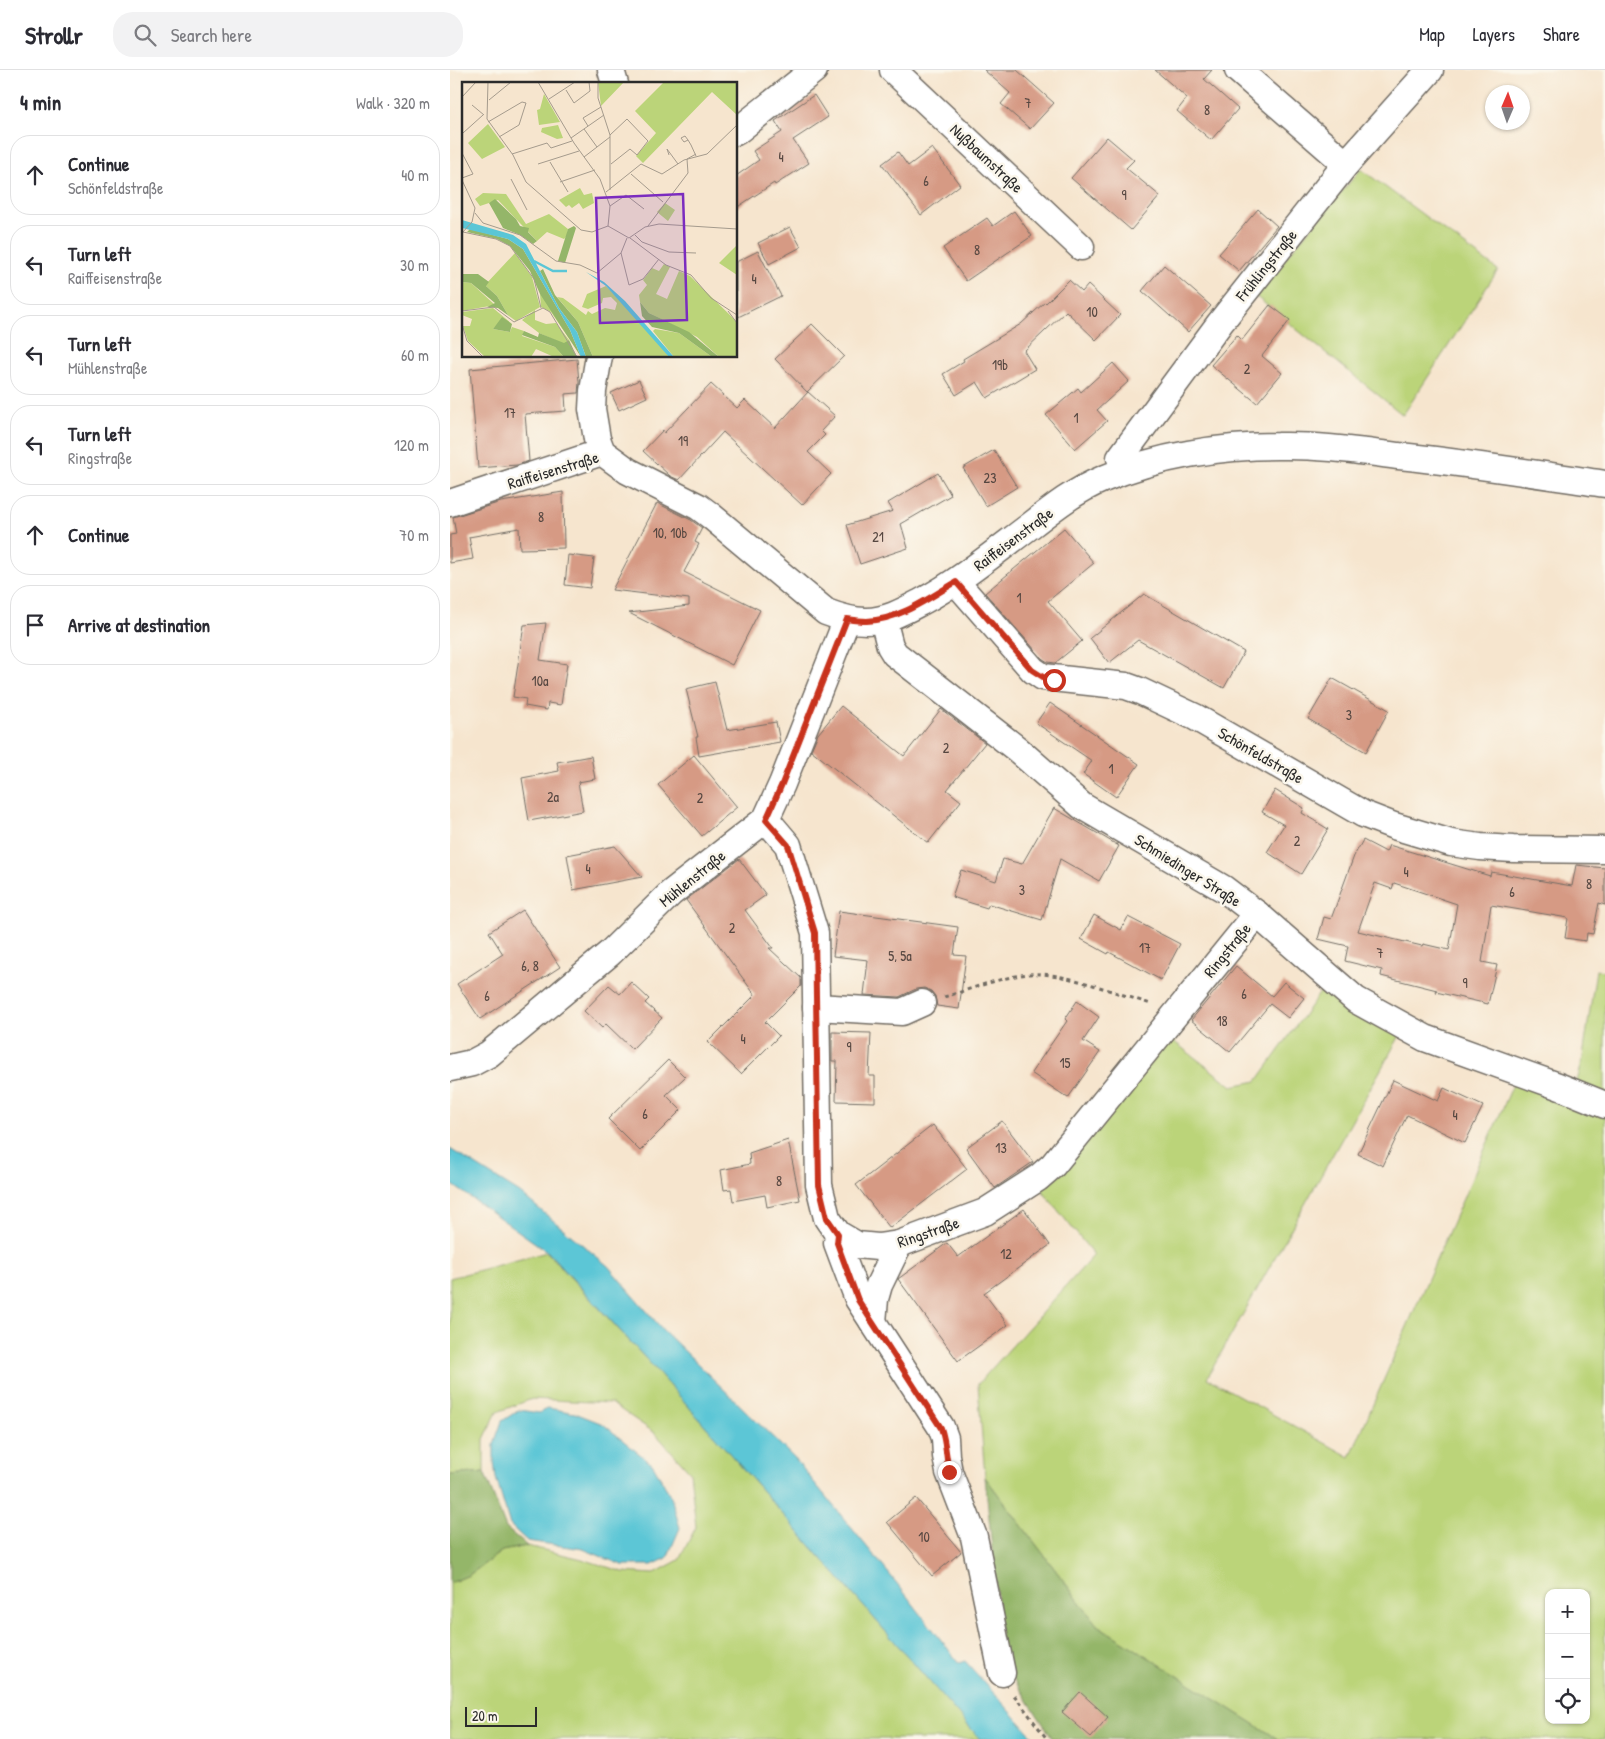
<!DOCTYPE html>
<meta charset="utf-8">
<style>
body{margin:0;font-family:"Patrick Hand",sans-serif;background:#f2f2f3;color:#2b2b33}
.controls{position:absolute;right:15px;bottom:15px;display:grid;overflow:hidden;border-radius:10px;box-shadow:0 1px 4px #0004}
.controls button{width:45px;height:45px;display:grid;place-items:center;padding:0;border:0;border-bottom:1px solid #e1e1e2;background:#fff;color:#2b2b33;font:25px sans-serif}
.compass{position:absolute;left:1035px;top:15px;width:45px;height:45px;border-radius:50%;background:#fff;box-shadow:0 1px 4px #0004;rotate:2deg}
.scale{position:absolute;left:15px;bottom:12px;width:72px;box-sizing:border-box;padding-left:5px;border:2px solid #2b2b2b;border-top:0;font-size:14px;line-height:18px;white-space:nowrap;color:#2b2b2b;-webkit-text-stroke:4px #fbf7ec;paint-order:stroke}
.stop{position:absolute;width:15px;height:15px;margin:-11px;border:4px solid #c8321e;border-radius:50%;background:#fff}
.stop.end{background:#c8321e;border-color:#fff;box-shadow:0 1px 5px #0008}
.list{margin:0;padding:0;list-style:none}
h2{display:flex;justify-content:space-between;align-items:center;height:65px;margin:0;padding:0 20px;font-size:21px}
h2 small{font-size:16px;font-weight:400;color:#7c7c81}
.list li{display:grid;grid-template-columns:32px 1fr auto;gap:15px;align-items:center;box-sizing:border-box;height:80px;margin:0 10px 10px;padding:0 10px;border:1px solid #e1e1e2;border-radius:20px}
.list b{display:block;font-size:19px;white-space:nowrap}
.list p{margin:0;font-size:16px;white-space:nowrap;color:#7c7c81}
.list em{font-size:16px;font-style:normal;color:#7c7c81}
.icon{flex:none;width:28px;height:28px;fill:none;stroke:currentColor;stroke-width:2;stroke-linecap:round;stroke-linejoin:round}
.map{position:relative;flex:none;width:1155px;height:1669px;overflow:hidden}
header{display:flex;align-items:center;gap:30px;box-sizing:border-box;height:70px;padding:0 25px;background:#fff;border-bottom:1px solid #e1e1e2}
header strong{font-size:24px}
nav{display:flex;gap:28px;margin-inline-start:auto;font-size:18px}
.search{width:350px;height:45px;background:#f2f2f3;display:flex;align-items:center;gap:12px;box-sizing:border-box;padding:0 18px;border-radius:20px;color:#7c7c81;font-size:19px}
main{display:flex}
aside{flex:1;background:#fff}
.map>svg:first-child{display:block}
.green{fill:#bbd479;stroke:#738052;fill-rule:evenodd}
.forest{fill:#94b669;stroke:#60704a}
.water{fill:#5bc6d6;stroke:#437880}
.building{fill:#d69a84;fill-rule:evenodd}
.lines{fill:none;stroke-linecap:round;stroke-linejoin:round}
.minor-casing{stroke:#726c64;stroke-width:29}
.path{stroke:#726c64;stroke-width:3;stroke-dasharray:4 4;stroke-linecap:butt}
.minor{stroke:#fff;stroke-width:26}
.route{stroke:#c8321e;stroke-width:6}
.labels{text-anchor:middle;stroke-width:5;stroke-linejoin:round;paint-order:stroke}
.number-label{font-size:14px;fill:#564741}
.street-label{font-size:16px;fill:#2b2b2b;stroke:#fbf7ec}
.inset-river{fill:none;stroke:#5bc6d6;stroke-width:2.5}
.inset-road{fill:none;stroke:#a59b8d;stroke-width:1}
.view{fill:#7b2cbf;fill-opacity:0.15;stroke:#7b2cbf;stroke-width:2.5}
.inset-edge{fill:none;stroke:#2b2b2b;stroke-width:2.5}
</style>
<header>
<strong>Strollr</strong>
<div class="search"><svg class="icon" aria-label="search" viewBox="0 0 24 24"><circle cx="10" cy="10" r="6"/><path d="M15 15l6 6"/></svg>Search here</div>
<nav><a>Map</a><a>Layers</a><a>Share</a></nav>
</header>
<main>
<aside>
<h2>4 min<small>Walk · 320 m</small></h2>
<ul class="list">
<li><svg class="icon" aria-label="ahead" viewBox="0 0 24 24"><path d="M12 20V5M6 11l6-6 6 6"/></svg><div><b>Continue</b><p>Schönfeldstraße</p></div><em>40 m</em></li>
<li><svg class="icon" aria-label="left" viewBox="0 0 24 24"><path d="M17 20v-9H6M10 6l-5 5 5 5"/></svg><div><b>Turn left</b><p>Raiffeisenstraße</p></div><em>30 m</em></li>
<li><svg class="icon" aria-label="left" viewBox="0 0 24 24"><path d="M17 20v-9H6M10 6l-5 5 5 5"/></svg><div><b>Turn left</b><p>Mühlenstraße</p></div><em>60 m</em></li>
<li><svg class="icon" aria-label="left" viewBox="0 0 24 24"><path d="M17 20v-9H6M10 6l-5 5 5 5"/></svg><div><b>Turn left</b><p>Ringstraße</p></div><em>120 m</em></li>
<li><svg class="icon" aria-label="ahead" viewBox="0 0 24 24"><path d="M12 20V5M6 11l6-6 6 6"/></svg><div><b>Continue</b></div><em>70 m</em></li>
<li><svg class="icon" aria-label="arrive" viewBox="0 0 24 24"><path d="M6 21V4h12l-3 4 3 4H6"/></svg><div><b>Arrive at destination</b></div></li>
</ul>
</aside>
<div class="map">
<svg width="1155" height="1669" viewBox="0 0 1155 1669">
<rect width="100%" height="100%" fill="#fbf7ec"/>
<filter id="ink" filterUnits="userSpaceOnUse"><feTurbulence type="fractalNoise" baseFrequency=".02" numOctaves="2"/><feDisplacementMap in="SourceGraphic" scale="10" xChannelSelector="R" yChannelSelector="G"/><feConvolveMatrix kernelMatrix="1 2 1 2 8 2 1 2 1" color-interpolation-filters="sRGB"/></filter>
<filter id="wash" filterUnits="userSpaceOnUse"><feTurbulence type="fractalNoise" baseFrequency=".0096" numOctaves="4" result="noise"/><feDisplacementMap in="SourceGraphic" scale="20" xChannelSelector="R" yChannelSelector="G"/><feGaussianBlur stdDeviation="1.12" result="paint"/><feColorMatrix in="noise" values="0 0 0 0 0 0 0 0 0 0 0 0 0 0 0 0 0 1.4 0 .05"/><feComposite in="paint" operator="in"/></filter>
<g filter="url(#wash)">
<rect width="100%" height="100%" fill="#f6e5ce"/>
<!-- green -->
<g class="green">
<polygon points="911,99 1048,200 953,345 804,225"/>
<polygon points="1146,900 1155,901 1155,1027 1126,1015 1132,993"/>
<path d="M876,914l76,48 -195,346 143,79 165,-377 90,35v624h-327l-181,-114 -112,-148 -7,-93 116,-129 -54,-67 124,-154 68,52 25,-5zM1099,1523h37v127h-37z"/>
<polygon points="97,1182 210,1304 530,1669 0,1669 0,1513 19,1505 52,1481 77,1476 132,1489 173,1502 203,1504 229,1490 246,1457 240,1402 205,1363 161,1333 82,1329 47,1342 34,1369 34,1402 0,1405 0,1208"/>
</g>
<!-- forest -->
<g class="forest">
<polygon points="34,1402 56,1458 77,1476 52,1481 19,1505 0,1513 0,1405"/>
<polygon points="535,1407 647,1555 828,1669 603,1669 553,1593"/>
</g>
<!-- water -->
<g class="water">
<polygon points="0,1079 70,1123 158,1196 212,1259 345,1389 449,1516 509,1593 515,1591 585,1669 530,1669 210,1304 98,1182 0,1113"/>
<polygon points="98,1338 125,1343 153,1354 203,1395 221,1427 230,1458 217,1488 202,1495 172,1495 133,1479 77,1471 60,1455 46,1408 44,1391 44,1374 52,1351 69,1340 89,1343"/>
</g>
<g id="blocks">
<!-- building -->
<g class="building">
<polygon points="534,0 567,0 604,33 580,59 551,34 560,23"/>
<polygon points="705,0 762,0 754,9 788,39 761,70 727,41 737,28"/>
<polygon points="364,25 378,47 343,70 359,93 325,115 324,113 286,138 286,106 309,90 303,81 332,62 325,51"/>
<polygon points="657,67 684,90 676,98 710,126 681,160 621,108"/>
<polygon points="482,78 510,115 471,145 432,94 448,82 458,96"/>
<polygon points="808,139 827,156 789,201 769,184"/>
<polygon points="564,141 582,166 516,211 493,178 537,148 543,156"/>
<polygon points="340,157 351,177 319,194 308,173"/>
<polygon points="308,181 331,226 286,248 286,192"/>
<polygon points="714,195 761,236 738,262 692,221"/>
<polygon points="619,210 632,222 638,215 670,245 646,270 616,241 574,281 585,299 537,328 527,312 506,325 493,304 514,291 513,289 571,254 595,232 596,233"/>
<polygon points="820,235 840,250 812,286 832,303 807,333 761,295 787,265 792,270"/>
<polygon points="362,254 394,286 357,322 325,289"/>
<polygon points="127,289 129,312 128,323 115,324 116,341 75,344 79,391 67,395 28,398 20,299"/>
<polygon points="663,293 679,311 647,340 657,351 625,379 596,345 628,318 631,322"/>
<polygon points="189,310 197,327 169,340 161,323"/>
<polygon points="261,314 287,338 295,330 325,358 358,322 385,346 371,361 375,365 358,382 381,404 352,435 273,362 229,410 220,406 193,381 213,360 214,363"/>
<polygon points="544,380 567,417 536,436 513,398"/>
<polygon points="488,403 501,425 451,454 458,478 410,494 397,455 443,441 438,433"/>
<polygon points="113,422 114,478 70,479 69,458 19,467 23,489 0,493 0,465 6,464 3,447 51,432"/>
<polygon points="207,433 241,450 252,458 245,472 249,474 234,502 310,540 282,595 179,543 239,536 239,529 162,520"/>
<polygon points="614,458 644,493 598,531 632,571 605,593 598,592 593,589 535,523"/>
<polygon points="118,485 144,488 140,518 115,515"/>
<polygon points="694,524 794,582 774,618 688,570 659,593 640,568"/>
<polygon points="96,553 90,590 117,594 111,635 98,633 97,640 75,636 76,629 63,627 74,555"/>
<polygon points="882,608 939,640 916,682 858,649"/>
<polygon points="265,612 277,660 326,652 330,672 249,686 246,667 248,667 236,619"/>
<polygon points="600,633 689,694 666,727 633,704 642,691 586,653"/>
<polygon points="391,636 454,686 491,639 535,673 497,720 511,731 478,773 361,680 368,664"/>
<polygon points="244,685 287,737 252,766 208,715"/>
<polygon points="141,686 145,709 128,712 133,741 79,751 72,708 109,701 107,692"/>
<polygon points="825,720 854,738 852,743 878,759 851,804 817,782 834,755 812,742"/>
<polygon points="604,738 669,776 649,811 610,789 592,850 539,834 537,838 502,827 511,800 546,811 553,789 572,794"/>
<path d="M913,770l23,12 3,-7 101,31 1,-4 81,14 4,-21 29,3v37l-6,-2 -6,31 -6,-1 -1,8 -21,-3 3,-20 -77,-13 -9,57 15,3 -9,39 -52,-12 1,-2 -56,-14 1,-6 -37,-9 3,-15 -30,-7 6,-22 7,2 23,-63zM925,813l17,6 2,-6 63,21 -8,46 -26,-6 -1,2 -64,-15z"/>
<polygon points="165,776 192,807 123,820 117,785"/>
<polygon points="289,789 316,825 295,840 323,878 319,878 351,908 351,916 315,952 329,966 291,1004 258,972 305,925 236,830"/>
<polygon points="73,840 110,897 30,949 7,914 53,884 39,862"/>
<polygon points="389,841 508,857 504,885 516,886 509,939 487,936 485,926 481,921 474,918 466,919 449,927 414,925 418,890 383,886"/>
<polygon points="644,845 671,860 678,847 730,874 711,910 659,882 658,884 631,869"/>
<polygon points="786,896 822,926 834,912 854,928 838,948 820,934 780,982 741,950"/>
<polygon points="181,912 199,929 195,933 212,948 182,979 156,954 152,958 134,941 159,915 170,924"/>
<polygon points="627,931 649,947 633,971 650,982 618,1028 581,1003 617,951 615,949"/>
<polygon points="382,962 421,963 419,1006 425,1006 425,1032 386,1031 387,991 382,991"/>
<polygon points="218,990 235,1007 216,1025 231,1040 190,1081 158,1049"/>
<polygon points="943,1010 988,1031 994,1018 1033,1036 1015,1073 957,1045 933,1096 908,1084"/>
<polygon points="552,1051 583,1092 545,1118 516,1078"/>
<polygon points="483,1055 517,1099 440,1158 406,1115"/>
<polygon points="338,1070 350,1130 317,1137 315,1125 283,1131 281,1119 274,1120 271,1100 300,1094 299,1083"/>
<polygon points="574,1139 600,1175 534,1223 558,1255 508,1291 448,1209 497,1173 508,1187"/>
<polygon points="466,1428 511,1482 482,1506 437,1452"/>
<polygon points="630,1622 658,1647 641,1667 612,1642"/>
</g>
</g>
</g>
<g filter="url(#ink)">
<use href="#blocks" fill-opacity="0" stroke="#726c64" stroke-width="1"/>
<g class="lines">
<!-- minor casing -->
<g class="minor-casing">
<g id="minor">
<polyline points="161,0 165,14"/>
<polyline points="443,0 631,177"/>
<polyline points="788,0 896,94"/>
<polyline points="286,62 364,0"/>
<path d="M149,286l-6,35 -1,18 5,30 5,13 26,19 71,36 12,9 115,96c13,5 26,9 40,9 20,0 38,-10 55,-19 39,-21 73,-49 109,-76 23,-18 46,-36 73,-47 54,-23 117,-33 175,-33 40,-1 81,5 121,10 69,7 137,18 206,28"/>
<polyline points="674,400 670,388 770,253 896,94 980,0"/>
<polyline points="0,433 152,382"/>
<polyline points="506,512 583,600 593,607 676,616 690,621 745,647 913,744 944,756 1001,773 1030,777 1063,779 1155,780"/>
<polyline points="433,549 440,576 445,584 567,679 632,736 774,819 807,844 906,930 975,968 1108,1016 1155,1035"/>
<polyline points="316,749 338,775 365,863 369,1115 377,1148 388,1164 407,1175 428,1177 449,1174 535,1142 588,1108 603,1095 807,844"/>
<polyline points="366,937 452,942 472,933"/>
<polyline points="0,998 22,993 39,984 160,883 221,823 316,749 332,714 397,549"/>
<polyline points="388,1164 387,1173 408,1229 491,1357 495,1368 496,1386 499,1402 524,1467 552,1603"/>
<polyline points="423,1252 425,1229 429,1215 449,1174"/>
</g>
</g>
<!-- path -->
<g class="path">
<path d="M494,927c28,-8 57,-20 85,-23 33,-3 89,20 122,30"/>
<polyline points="564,1625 597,1669"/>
</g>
<!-- minor -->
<use href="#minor" class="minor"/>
</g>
</g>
<g class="lines" filter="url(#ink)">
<!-- route -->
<path class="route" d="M499,1402c-3,-15 -3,-30 -8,-44l-83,-128 -21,-57 1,-9 -11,-16 -8,-33 -4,-252 -27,-88 -22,-25 16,-36 65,-165c6,1 13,2 20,2 32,-1 62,-23 89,-39l76,88 11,7 11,3"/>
</g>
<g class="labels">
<!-- number labels -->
<g class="number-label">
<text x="578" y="38">7</text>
<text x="757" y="45">8</text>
<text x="331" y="92">4</text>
<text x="476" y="116">6</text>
<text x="674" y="130">9</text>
<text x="527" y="185">8</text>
<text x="304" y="214">4</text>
<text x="642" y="247">10</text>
<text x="550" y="300">19b</text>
<text x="797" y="304">2</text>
<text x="60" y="348">17</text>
<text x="626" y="353">1</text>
<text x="233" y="376">19</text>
<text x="540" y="413">23</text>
<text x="91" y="452">8</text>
<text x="220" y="468">10, 10b</text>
<text x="428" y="472">21</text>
<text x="569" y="533">1</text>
<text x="90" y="616">10a</text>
<text x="899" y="650">3</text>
<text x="496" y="683">2</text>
<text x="661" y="704">1</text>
<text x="103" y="732">2a</text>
<text x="250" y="733">2</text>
<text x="847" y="776">2</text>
<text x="138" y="804">4</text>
<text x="956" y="807">4</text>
<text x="1139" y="819">8</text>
<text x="572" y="825">3</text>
<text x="1062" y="827">6</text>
<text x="282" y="863">2</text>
<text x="695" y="883">17</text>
<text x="930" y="888">7</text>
<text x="450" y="891">5, 5a</text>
<text x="80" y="901">6, 8</text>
<text x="1015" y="918">9</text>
<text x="794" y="929">6</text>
<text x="37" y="931">6</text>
<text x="772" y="956">18</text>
<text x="293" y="974">4</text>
<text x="399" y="982">9</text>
<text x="615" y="998">15</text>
<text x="195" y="1049">6</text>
<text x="1005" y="1050">4</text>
<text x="551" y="1083">13</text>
<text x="329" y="1116">8</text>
<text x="556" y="1189">12</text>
<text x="474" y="1472">10</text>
</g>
<!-- street labels -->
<g class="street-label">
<text transform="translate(537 88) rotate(43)" y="6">Nußbaumstraße</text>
<text transform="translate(816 195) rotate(-51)" y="6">Frühlingstraße</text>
<text transform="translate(103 400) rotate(-17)" y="6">Raiffeisenstraße</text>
<text transform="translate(563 469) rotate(-37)" y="6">Raiffeisenstraße</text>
<text transform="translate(811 685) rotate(30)" y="6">Schönfeldstraße</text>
<text transform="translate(738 800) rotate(32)" y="6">Schmiedinger Straße</text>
<text transform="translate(242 808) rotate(-39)" y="6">Mühlenstraße</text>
<text transform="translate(777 880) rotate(-51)" y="6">Ringstraße</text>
<text transform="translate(478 1162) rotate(-19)" y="6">Ringstraße</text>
</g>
</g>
<!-- overview -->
<g transform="translate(12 12)">
<rect width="275" height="275" fill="#f6e5ce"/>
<path d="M136,0h26l-23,24zM202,0h73v33l-25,-23 -69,71 -7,-7 20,-23 -21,-22zM82,12l16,28 -21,3 -2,-15 3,-1zM26,42l17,23 -23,12 -14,-16zM96,43l5,13 -6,1 -16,-7 1,-4zM118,106l4,7 8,-2 2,10 -11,6 -4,-6 -7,5 -3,-3 -3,2 -7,-7zM21,111l23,1 20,30 23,-10 19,15 -1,7 -3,3 -17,-7 -10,9 -39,-41 -18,6 -5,-7zM203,121l10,7 -7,11 -11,-9zM275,163v30l-18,-12zM53,171l17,24 8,30 -24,14 -8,-6 -11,-19 -12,-11zM202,182l6,3 -14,27 11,5 12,-28 11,5 44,43 3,5v33h-18l-22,-20 -48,-24 -9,-11 -1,-7 8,-10 -4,-5 9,-12 7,3zM0,200l9,1 24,22 -33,6zM144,204l45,47 18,24h-76l-15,-35 -21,-25 6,1 23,17 2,-4 4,3 13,-6 10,2 2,-7 -6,-6 -8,1 -1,5 -14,6 -6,-2 5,-13zM78,212l5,4 25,42 -19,-28 -10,-5zM31,226l19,16 -10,-5 -9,10 17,3 2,-5 12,4 -2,5 33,11 9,10h-10l-18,-8 -5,8h-46l-17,-16 -5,-15h7l2,-7 -10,-4v-3zM73,228v10l11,4 10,-1 13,17 -5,4 -25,-11 -17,-13zM193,247l24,4 33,24h-38l-21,-26z" fill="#bbd479"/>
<path d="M33,117l21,20 4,7 9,2 -1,4 9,9 -4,3 -13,-9 -17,-7 -14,-25zM112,144l2,2 -11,35 -7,-2 10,-32zM8,147l38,10 15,10 47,81 11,27 -41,-63 -10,-23 -20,-25 -13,-7 -30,-7zM81,187l12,26 23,27 15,35h-7l-9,-25 -18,-24 -19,-37zM0,192h16l11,8 -3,4 11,10 11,19 8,6 -18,-13 -11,-1 8,-4 -24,-20 -9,-1zM178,220l9,11 40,19 30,25h-7l-33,-24 -27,-6 -10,-11zM40,235l10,7 -2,8 -17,-3zM62,249l14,6 1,-4 25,10 5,-3 8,17h-13l-9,-10 -33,-12z" fill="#94b669"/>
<path d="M0,138l51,15 13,9 33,64 18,24 9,25h-5l-11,-27 -47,-81 -15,-10 -46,-11zM124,190l18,10 21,19 49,56h-5l-63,-71z" fill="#5bc6d6"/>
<path class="inset-river" d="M72,179l19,10h14"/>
<path class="inset-road" d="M26,0l-1,37 26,36 13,27 55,48 11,2 16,-6 21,12 16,-11 14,-3 78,5M76,0l36,61 26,36 10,27 -2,20M136,0v16l12,37v55M104,8l8,13 16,-12 -1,-9M0,15l14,-15M87,17l26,-17M27,18l22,-18M10,23l12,10M26,40l34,-20 4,1 -7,22 -20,12M126,44l-5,-8 18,-11M122,47l13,18M1,51l20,-18M148,53l17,-16 21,22 -11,14 -7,-6 -19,15M109,56l33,-23M226,58l-4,2 -3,-4 4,-2 3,4 3,5 5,11M0,71l11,21 -11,4M50,72l35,-11 4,5 21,-7M207,73l-2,-6 11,15M122,75l26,-20M88,80l18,30M76,82l41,-13M169,92l32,28M49,97l16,31M0,98l13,28 -3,14 -10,11M98,100l35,-12M144,110l35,-28 21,10 22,-14 23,-6 30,-29M148,124l16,-11 18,14M13,131l8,10 37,12 36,26 24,4 17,8 24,-20 6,-15M186,144l40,-53 -1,-14 9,-5M1,150l33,7 14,7 24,33 7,29M173,153l7,7 27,10 27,1M168,156l36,27 25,10 20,23 26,17M159,171l8,32 14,-6 16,-20M0,229l32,-4 20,15 29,-14 7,4 27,45M266,229l9,12M0,242l5,17 16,16"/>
<path class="view" d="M221,112l4,126 -87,3 -4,-125z"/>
<rect width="275" height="275" class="inset-edge"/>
</g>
</svg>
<div class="controls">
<button>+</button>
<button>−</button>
<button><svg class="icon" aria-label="locate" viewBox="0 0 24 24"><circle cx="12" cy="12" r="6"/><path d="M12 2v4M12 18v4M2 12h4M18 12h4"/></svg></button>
</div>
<svg class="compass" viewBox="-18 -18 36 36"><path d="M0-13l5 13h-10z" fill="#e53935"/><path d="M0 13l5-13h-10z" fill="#7c7c81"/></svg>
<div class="scale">20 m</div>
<div class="stop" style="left:604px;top:610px"></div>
<div class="stop end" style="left:499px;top:1402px"></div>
</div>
</main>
